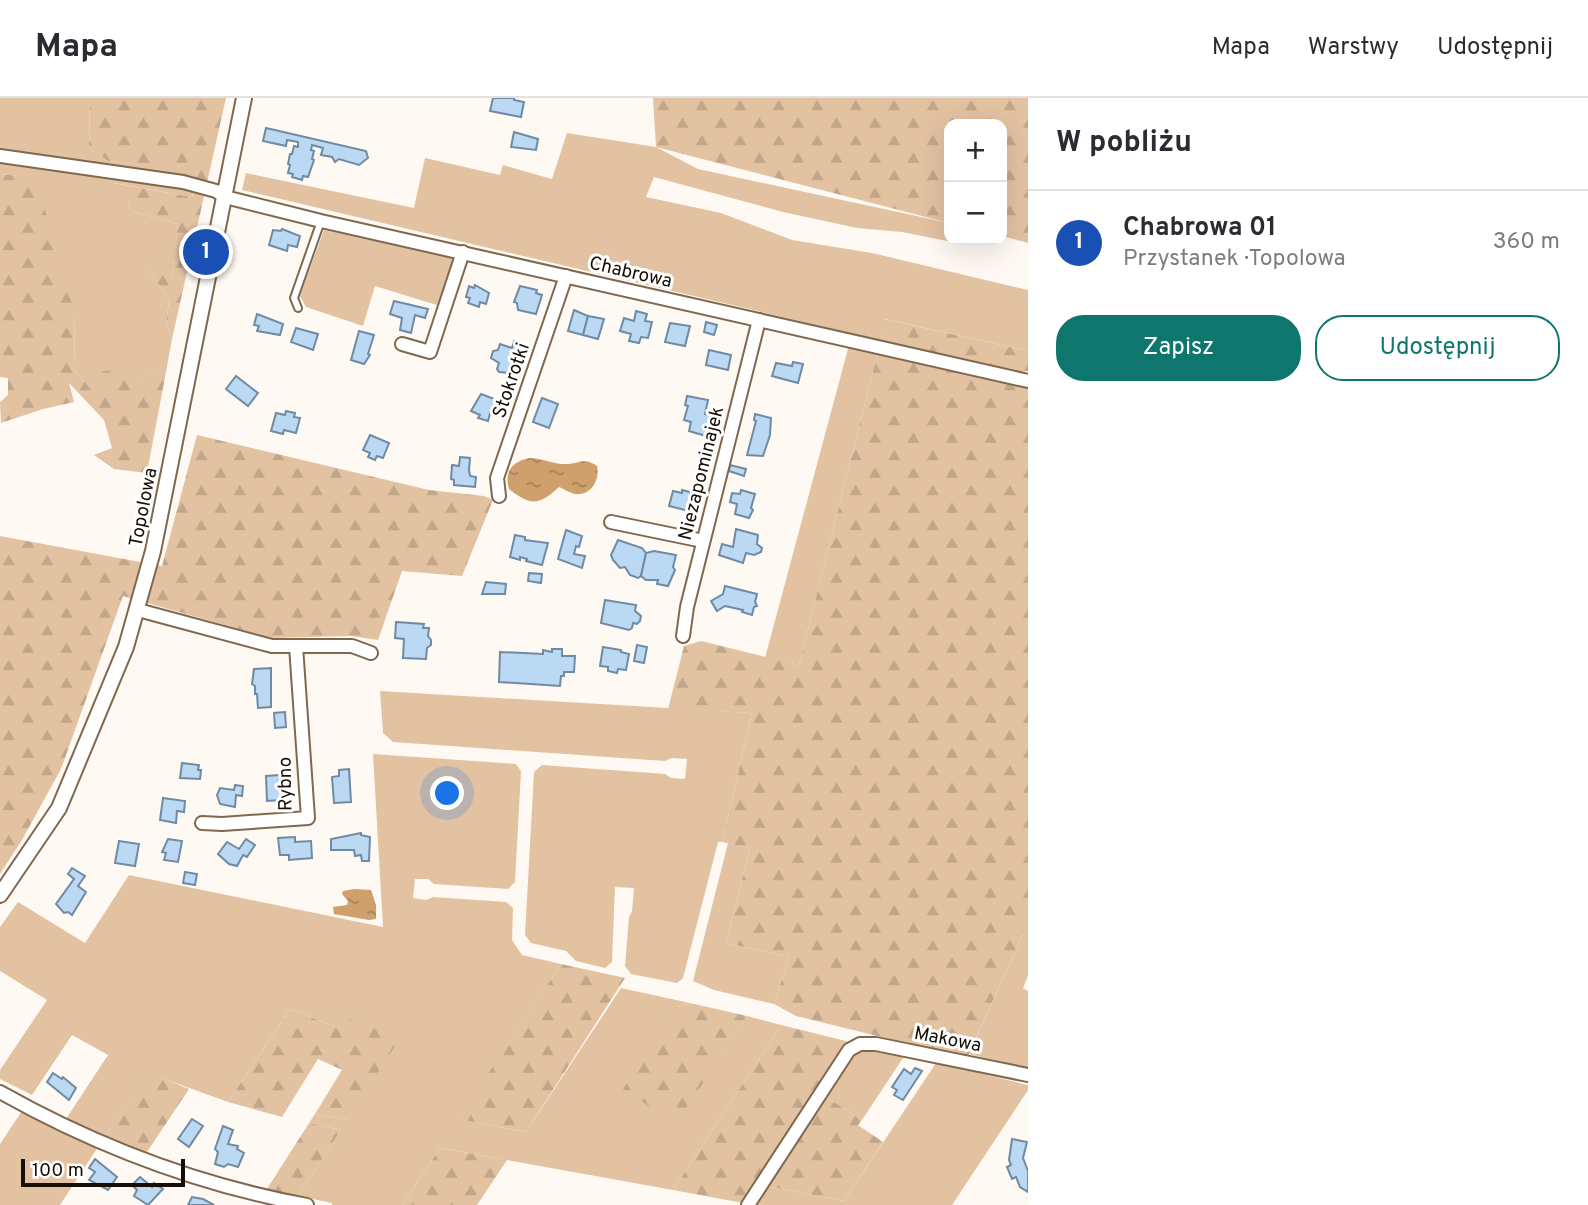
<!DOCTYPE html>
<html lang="pl">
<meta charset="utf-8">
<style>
body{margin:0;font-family:Overpass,sans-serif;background:#f7f7f7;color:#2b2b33}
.controls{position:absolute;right:21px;top:21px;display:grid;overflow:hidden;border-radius:14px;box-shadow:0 7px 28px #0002}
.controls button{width:63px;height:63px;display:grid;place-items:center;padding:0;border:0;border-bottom:2px solid #e1e1e2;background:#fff;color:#2b2b33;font:35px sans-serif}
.scale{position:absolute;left:21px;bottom:18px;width:164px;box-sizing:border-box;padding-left:7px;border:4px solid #170e05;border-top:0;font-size:19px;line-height:24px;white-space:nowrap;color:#170e05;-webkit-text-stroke:5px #fff;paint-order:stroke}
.you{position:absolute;left:448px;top:696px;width:24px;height:24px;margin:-18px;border:5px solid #fff;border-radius:50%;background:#1a73e8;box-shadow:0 0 0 10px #1a73e833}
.badge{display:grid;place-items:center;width:46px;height:46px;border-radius:50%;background:#0f766e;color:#fff;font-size:23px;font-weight:700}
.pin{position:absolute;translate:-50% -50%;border:4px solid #fff;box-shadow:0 2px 7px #0006}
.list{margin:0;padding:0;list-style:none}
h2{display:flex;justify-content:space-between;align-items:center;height:91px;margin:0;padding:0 28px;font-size:30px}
h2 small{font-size:23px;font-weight:400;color:#7c7c81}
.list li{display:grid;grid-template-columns:46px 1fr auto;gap:21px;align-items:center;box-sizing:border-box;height:105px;padding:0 28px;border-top:2px solid #e1e1e2}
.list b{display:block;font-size:26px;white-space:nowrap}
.list p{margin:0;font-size:23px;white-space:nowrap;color:#7c7c81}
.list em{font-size:23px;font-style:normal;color:#7c7c81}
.actions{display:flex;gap:14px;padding:21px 28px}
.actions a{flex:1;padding:16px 0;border:2px solid #0f766e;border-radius:28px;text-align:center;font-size:24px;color:#0f766e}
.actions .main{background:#0f766e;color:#fff}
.map{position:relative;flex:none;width:1028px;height:1107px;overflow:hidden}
header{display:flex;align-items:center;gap:42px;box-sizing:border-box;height:98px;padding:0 35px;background:#fff;border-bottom:2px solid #e1e1e2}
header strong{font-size:33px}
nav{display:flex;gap:38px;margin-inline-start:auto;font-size:24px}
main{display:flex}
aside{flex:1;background:#fff}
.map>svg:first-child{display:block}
.green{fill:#e3c2a2}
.forest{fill:url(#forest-firs)}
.water{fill:url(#water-ripples)}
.building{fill:#bbd9f2;stroke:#6f8ba3;stroke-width:2}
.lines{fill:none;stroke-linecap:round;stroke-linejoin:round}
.service-casing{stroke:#80684f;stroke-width:10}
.minor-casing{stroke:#80684f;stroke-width:16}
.tertiary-casing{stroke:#80684f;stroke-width:18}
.service{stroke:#fff;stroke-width:6}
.minor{stroke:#fff;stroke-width:12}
.tertiary{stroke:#fff;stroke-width:14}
.labels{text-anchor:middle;stroke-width:6;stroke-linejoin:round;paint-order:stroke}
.street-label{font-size:19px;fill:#170e05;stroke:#fff}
</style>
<header>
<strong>Mapa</strong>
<nav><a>Mapa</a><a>Warstwy</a><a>Udostępnij</a></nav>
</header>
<main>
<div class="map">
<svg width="1028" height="1107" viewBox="0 0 1028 1107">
<defs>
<pattern id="forest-firs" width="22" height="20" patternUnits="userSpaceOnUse" patternTransform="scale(1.75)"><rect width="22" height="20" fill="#e3c2a2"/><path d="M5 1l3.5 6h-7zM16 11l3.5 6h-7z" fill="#c2a68a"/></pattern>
<pattern id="water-ripples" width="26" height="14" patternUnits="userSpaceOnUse" patternTransform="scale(1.75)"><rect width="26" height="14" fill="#cf9f6c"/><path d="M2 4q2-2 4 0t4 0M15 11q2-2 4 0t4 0" fill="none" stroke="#a78057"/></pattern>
</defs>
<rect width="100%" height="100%" fill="#fef9f3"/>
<!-- green -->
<g class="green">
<polygon points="0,0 90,0 89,50 108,63 197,73 192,99 114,85 128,102 131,113 178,126 171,184 156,165 149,172 169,203 166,225 172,241 166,274 92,292 74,272 75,216 20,78 0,76"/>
<polygon points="567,35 656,49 698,71 949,125 949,142 959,142 957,145 902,134 857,130 783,114 654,79 646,99 721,115 792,142 872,155 1028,192 1028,253 885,221 881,242 242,92 246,75 414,110 425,60 500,77 503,67 552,81"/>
<polygon points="324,132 456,161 440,208 375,188 363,228 306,209 300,198"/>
<polygon points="849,247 878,253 799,567 765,560"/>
<polygon points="380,593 752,615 722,744 718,744 683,880 677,885 631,876 625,868 629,819 632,813 634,790 615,789 612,864 605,870 576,863 566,853 531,845 525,837 534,674 542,667 665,676 671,680 685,681 687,661 672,660 665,663 393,644 383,635"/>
<polygon points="373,656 516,666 521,673 515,784 508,791 434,786 428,781 415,781 413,800 426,802 433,799 506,804 513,810 512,842 522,857 561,866 459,1021 526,1034 621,890 690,905 677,909 675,1025 747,918 781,927 673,1092 440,1050 402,1107 332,1107 332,1105 298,1098 341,1032 309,1025 315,1016 347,1022 369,931 336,929 290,911 228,1004 148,975 105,1039 66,1021 108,957 72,937 32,997 0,981 0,972 47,902 0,873 0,829 18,804 85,845 129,777 383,829"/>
<polygon points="728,745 750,750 726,845 789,859 774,906 714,892 693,883"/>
<polygon points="1028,825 1028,878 1023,890 1028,893 1028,971 969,956"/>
<polygon points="870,949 905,957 862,1022 825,998 855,953"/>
<polygon points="936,965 1028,987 1028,992 952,1107 753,1107 766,1088 844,1103"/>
<polygon points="22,1013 98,1049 60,1107 0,1107 0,1046"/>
</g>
<!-- forest -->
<g class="forest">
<polygon points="90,0 226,0 172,241 166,225 169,203 149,172 156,164 171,183 178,126 131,113 128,102 112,95 113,85 192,99 197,74 108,63 89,50"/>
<polygon points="653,0 1028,0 1028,145 1002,138 1002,26 949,26 949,125 656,49"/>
<polygon points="0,76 20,78 41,98 75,216 74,272 92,292 103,273 123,272 135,281 166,274 147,375 114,371 94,357 112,350 104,322 69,285 74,304 43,311 1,325 0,304 8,297 8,280 0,279"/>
<polygon points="884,221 1028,253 1028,273 1015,274 881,242"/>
<polygon points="878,253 1028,287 1028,825 967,960 796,918 774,906 789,859 726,845 750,750 722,744 752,615 668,611 684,548 701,543 799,567"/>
<polygon points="197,337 429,392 484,398 493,402 462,478 402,473 378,542 351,538 270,540 123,498 61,671 22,742 0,776 0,438 162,468"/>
<polygon points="561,866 625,880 526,1034 458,1021"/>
<polygon points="690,905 747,918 676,1026 623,991 677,909"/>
<polygon points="290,911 336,929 343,918 369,930 377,917 406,931 347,1022 315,1016 342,972 318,961 282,1019 228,1004"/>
<polygon points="781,927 850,944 743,1105 673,1092"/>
<polygon points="148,974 189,991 147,1054 105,1039"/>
<polygon points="825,998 862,1022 858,1027 883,1044 844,1103 766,1088"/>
<polygon points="309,1025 341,1032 298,1098 267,1091"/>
<polygon points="440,1050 507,1062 477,1107 402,1107"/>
</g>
<!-- water -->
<g class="water">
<path d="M529,360c14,0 23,6 34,6 15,1 20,-8 34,2 3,13 -5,30 -22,28 -5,-1 -11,-5 -16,-7 -21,19 -28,19 -50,2 -5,-18 3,-27 20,-31z"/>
<polygon points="354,791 371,792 376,807 376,821 369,822 334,816 333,809 347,807 348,803 342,796 343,793"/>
</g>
<!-- building -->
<g class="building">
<polygon points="493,0 514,0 514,2 524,4 521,19 490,13"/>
<polygon points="266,30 366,53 368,60 359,67 339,61 335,64 332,59 321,57 323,50 312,47 311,52 314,53 312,61 314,62 308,79 303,78 302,82 292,79 293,76 288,75 290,67 288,66 290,56 292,56 294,48 298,49 298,44 287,42 286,48 263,43"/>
<polygon points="514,34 538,41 536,52 511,49"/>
<polygon points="282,131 300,138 297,149 288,147 287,153 269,147 273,132 281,133"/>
<polygon points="475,187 489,195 486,206 480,204 479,209 468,205 470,200 466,199 469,188 474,190"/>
<polygon points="520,188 537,192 536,195 542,197 536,216 518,212 517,205 514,204"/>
<polygon points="394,203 428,211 425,220 415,217 411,235 400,232 402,220 390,216"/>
<polygon points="574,212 588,218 583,237 568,233"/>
<polygon points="636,213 647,216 645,223 652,224 648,240 641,239 639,245 629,243 631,236 620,233 624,220 634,223"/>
<polygon points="257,216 283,226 280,237 257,233 259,228 254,227"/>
<polygon points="588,218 604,221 598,241 583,237"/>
<polygon points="706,224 717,227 714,237 704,234"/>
<polygon points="670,225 690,228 685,248 665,244"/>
<polygon points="296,230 318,236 313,252 291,244"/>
<polygon points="359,233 374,237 368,256 370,257 364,266 351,262"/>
<polygon points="514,243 526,247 523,257 517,255 510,275 499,274 497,271 499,265 491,260 493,253 498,252 500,246 512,250"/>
<polygon points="709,252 731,257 728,272 706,267"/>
<polygon points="793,264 803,266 798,285 772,278 776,265 792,268"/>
<polygon points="236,278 258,295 248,308 226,291"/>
<polygon points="481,296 505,305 501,315 491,312 488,323 478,320 480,317 471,313"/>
<polygon points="687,298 708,302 705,316 711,318 711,323 706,338 689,333 691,324 684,322 688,308 685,307"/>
<polygon points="542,300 558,306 549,330 533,324"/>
<polygon points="286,313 295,315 294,319 300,320 296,335 284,332 283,336 271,333 276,315 285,317"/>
<polygon points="755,316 771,320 770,337 763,358 747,357 756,323 754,322"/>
<polygon points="370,337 389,345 383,360 377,358 375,362 368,359 370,355 363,352"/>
<polygon points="460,359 470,360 469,372 470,378 476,379 475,389 454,387 454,382 451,381 452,367 459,368"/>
<polygon points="730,367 746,371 744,378 729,373"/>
<polygon points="682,392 694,395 689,413 669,408 673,393 682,395"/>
<polygon points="741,392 755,396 751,410 753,412 749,420 735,416 737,406 730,404 732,395 740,396"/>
<polygon points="736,431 758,437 757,446 762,450 761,454 754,457 746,455 743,465 719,457 722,446 733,449"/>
<polygon points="566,432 582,438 579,449 576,448 574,456 585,458 582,470 558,461"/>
<polygon points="515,437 525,439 525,442 548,445 542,467 526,463 527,461 520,459 520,462 510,459"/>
<polygon points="618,442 642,450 646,455 641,478 638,480 630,477 625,469 620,470 613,462 611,457"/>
<polygon points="654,453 676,457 673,469 675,472 668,488 657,486 658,482 646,482 641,478 646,455"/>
<polygon points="529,475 542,476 541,485 528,483"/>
<polygon points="486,484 506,486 505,496 482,496"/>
<polygon points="725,488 757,496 755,504 757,508 754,509 752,517 742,514 743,512 725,508 717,513 711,503 723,496"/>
<polygon points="605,502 636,507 635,513 641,518 640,523 637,526 633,525 632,530 629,532 601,525"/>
<polygon points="396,524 424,526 423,530 429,530 428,538 431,542 431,547 427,550 426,561 403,560 404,541 395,540"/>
<polygon points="637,547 647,549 644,565 634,563"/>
<polygon points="603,549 621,552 621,554 629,556 626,572 618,571 617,575 608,573 608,569 600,568"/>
<polygon points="552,551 562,551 562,558 575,558 574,574 564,574 564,578 561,578 560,588 499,584 500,554 543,556 543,552 552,554"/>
<polygon points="271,570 271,609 258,610 257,596 255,596 255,588 252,586 254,571"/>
<polygon points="285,614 286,629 275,630 274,615"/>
<polygon points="182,665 199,667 198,672 201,672 200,681 180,680"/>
<polygon points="349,671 351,704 334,705 332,679 339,678 339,672"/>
<polygon points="279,677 282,702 267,703 266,678"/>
<polygon points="235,687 243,688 242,698 236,697 235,709 220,706 217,697 220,690 234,692"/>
<polygon points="163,700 185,703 184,714 177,713 176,725 160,722"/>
<polygon points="361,735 361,737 370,739 369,763 362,763 361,757 355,758 354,752 331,752 331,741"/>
<polygon points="295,739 295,744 311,743 312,760 289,762 289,757 280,757 278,740"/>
<polygon points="168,741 182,743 178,764 164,762 166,755 162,754"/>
<polygon points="246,741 255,747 247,759 243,757 237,768 229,766 218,756 227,744 239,751"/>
<polygon points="119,743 139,746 135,768 115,765"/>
<polygon points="72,770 85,778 78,788 86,794 72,817 68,814 64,815 56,806 74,781 68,776"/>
<polygon points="185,774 197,776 195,787 183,785"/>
<polygon points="915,970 922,973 903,1002 894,997 897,992 892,989 904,971 911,976"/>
<polygon points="53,975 62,981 63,979 76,990 69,1002 47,984"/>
<polygon points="192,1021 203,1028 189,1049 178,1041"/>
<polygon points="223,1028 233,1032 228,1046 238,1048 237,1051 244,1055 238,1069 228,1066 224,1069 215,1066 218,1054 215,1051"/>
<polygon points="1012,1041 1027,1044 1023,1060 1028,1073 1028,1094 1020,1089 1016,1079 1012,1081 1007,1069 1011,1067 1009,1062"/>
<polygon points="95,1061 117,1079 108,1092 89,1082 95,1074 89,1070"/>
<polygon points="140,1079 152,1089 154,1085 163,1091 148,1107 134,1098 137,1092 132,1087"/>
<polygon points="192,1099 203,1101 214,1107 188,1107"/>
</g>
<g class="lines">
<!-- service casing -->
<g class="service-casing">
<polyline id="service" points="298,210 294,200 321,123"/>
</g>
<!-- minor casing -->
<g class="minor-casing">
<g id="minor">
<polyline points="0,58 183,84 216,93 225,99 321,123 1028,283"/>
<polyline points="402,246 430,254 463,154"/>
<polyline points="499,398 497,380 566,178"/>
<polyline points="611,424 703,443"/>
<polyline points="138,512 272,548 352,548 371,555"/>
<polyline points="683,538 687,509 759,222"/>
<polyline points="202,725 222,726 308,720 296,548"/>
<path d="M0,994c96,54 199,93 307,113"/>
<polyline points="748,1107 849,952 860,946 876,946 1028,977"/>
</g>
</g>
<!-- tertiary casing -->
<g class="tertiary-casing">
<polyline id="tertiary" points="0,797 59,710 126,549 153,453 244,0"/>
</g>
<!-- service -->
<use href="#service" class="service"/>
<!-- minor -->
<use href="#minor" class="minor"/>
<!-- tertiary -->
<use href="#tertiary" class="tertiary"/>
</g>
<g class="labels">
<!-- street labels -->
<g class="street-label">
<text transform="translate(631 173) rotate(13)" y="7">Chabrowa</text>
<text transform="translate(510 282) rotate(-71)" y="7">Stokrotki</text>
<text transform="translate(700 375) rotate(-76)" y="7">Niezapominajek</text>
<text transform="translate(142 409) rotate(-79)" y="7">Topolowa</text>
<text transform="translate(284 686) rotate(-91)" y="7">Rybno</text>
<text transform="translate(948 940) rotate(11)" y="7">Makowa</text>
</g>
</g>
</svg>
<div class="controls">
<button>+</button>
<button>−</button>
</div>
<div class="scale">100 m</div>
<div class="you"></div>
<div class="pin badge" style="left:206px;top:154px;background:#1a4fb4">1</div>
</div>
<aside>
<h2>W pobliżu<small></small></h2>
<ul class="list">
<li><span class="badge" style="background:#1a4fb4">1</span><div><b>Chabrowa 01</b><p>Przystanek · Topolowa</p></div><em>360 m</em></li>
</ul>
<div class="actions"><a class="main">Zapisz</a><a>Udostępnij</a></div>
</aside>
</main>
